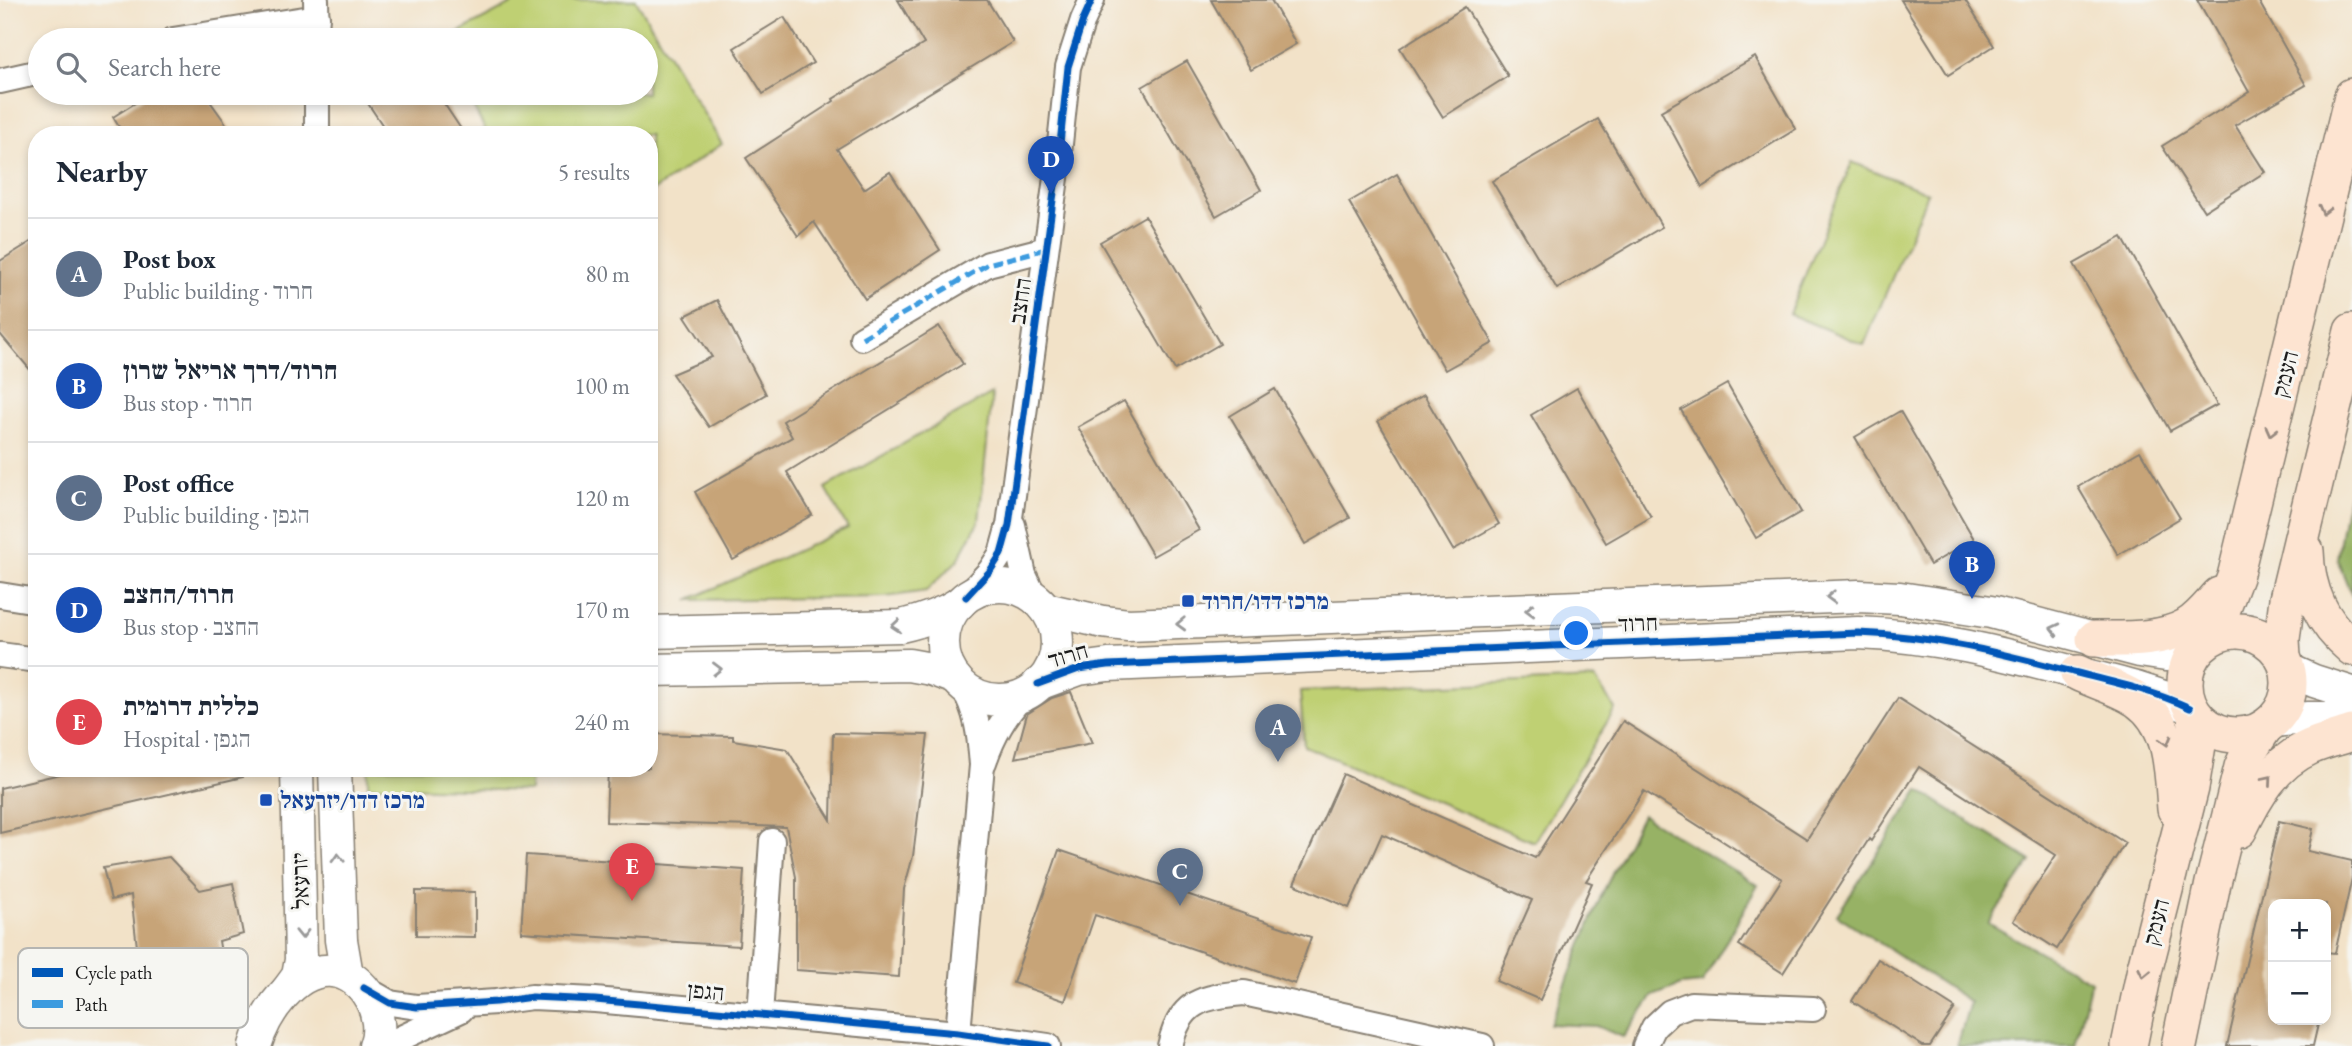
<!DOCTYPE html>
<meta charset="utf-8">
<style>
body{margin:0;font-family:"EB Garamond","Frank Ruhl Libre",serif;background:#f2f2f3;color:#1f2937}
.controls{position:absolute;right:21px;bottom:21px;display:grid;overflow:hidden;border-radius:14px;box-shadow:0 4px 10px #0003}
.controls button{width:63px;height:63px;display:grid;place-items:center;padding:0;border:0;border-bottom:2px solid #e0e1e3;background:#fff;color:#1f2937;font:35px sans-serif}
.you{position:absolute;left:1577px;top:634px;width:24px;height:24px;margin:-18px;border:5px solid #fff;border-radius:50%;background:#1a73e8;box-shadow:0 0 0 10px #1a73e833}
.badge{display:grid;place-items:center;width:46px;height:46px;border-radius:50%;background:#d93025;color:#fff;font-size:23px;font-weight:700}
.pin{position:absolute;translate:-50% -58px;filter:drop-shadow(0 2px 4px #0008)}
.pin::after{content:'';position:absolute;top:37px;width:24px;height:21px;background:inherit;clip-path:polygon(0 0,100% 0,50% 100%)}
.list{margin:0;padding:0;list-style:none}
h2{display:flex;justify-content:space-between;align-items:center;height:91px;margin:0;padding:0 28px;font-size:30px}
h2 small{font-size:23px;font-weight:400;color:#747a83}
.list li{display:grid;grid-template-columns:46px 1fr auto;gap:21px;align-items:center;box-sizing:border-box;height:112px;padding:0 28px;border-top:2px solid #e0e1e3}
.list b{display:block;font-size:26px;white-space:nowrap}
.list p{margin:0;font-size:23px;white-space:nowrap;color:#747a83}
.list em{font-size:23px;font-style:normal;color:#747a83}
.icon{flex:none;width:38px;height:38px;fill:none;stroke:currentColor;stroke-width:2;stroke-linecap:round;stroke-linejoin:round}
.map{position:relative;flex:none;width:2352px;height:1046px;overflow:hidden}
.search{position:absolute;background:#fff;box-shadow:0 4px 10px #0003;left:28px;top:28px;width:630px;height:77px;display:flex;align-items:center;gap:18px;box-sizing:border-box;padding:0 24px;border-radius:38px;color:#747a83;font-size:26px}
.panel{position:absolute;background:#fff;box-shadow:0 4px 10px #0003;left:28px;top:126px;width:630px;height:651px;border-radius:28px}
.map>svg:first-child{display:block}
.green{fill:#bfd073;stroke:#6e7648;stroke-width:2}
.forest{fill:#97b265;stroke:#5a6740;stroke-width:2}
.building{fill:#c7a478}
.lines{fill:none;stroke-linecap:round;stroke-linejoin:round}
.minor-casing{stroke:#877f72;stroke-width:28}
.tertiary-casing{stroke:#877f72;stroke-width:35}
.secondary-casing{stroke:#877f72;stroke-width:38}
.minor{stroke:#fff;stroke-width:24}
.tertiary{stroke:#fff;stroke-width:32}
.secondary{stroke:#fde4d1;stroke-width:35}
.quiet{stroke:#3c9bdf;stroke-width:5;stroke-dasharray:10 5;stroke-linecap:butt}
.cycleway-casing{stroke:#f6f6f2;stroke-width:11}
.cycleway{stroke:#0057b8;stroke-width:7}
.oneway{stroke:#988a80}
.oneway2{stroke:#999}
.transit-dot{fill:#1a4fb4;stroke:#f6f6f2;stroke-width:2.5}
.labels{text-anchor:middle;stroke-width:6;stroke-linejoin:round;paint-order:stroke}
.street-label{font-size:23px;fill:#1c1c1c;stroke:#f6f6f2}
.transit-label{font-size:23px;font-weight:bold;fill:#164399;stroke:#f6f6f2;text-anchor:start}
.key{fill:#f6f6f2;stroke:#b5b5b2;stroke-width:2}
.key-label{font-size:19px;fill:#1c1c1c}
</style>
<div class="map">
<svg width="2352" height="1046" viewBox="0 0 2352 1046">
<rect width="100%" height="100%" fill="#f6f6f2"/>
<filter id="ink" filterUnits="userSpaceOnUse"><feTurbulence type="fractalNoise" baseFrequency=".0143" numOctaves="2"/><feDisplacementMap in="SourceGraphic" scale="14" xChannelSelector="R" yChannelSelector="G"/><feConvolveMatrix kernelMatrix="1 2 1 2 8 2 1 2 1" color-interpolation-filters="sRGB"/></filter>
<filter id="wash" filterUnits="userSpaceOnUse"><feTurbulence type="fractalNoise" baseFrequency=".00686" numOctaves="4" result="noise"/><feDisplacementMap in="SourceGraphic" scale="28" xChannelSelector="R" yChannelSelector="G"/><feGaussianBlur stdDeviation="1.57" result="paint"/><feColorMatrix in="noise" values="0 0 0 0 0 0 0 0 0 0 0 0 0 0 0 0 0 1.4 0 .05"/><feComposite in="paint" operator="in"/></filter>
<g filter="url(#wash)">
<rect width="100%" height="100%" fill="#f2e2c8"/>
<!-- green -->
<g class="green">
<polygon points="519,0 636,0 722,144 649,193 649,135 488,135 466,93 646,93 646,40 444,40"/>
<polygon points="1852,162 1928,193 1864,345 1789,314"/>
<polygon points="992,394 979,521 958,560 926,591 886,597 688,600 848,528 825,488"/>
<polygon points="1595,679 1615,709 1534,842 1304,746 1300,691"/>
<polygon points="368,768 531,768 530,791 368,786"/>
</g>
<!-- forest -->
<g class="forest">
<polygon points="2352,484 2352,596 2337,559 2345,511"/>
<polygon points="1919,790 2031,861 1988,923 2091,981 2075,1046 1957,1046 1970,1002 1837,915"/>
<polygon points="1642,815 1758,885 1702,983 1681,985 1653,996 1623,1037 1596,1026 1550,1024 1601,896"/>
</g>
<g id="blocks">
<!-- building -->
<g class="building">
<polygon points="898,0 987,0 1013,42 837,149 864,189 890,172 940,250 865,299 814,222 798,236 746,158 834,101 833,99 924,44"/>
<polygon points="1211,0 1271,0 1296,44 1251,70"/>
<polygon points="1901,0 1965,0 1994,46 1948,75"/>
<polygon points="2197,0 2258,0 2306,85 2235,125 2265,172 2204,211 2162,146 2249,92"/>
<polygon points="1465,7 1508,76 1443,117 1400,48"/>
<polygon points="784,17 813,63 763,94 734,48"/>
<polygon points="1755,57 1796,129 1702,187 1661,111"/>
<polygon points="1187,61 1261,190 1216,216 1142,87"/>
<polygon points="151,93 204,93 234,135 124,135 113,117"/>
<polygon points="361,93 437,93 465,135 389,135"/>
<polygon points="1598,119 1662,227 1557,289 1492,181"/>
<polygon points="1397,174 1493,343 1445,370 1349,202"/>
<polygon points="1145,216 1220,344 1175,370 1100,242"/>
<polygon points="2122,237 2217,405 2170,431 2074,264"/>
<polygon points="37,238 37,378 0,334 0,261"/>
<polygon points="717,300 766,394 709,427 672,374 712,357 685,316"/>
<polygon points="939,326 963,364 787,472 812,515 733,560 695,492 792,437 783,421"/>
<polygon points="1727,384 1801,512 1756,538 1681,410"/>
<polygon points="1577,388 1651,517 1606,543 1531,415"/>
<polygon points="1275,389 1350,518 1305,544 1230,416"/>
<polygon points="1424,395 1499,524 1453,550 1378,421"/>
<polygon points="1124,401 1199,530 1153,556 1078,427"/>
<polygon points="1900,411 1974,539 1930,565 1855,437"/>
<polygon points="2140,451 2180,518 2118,555 2078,487"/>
<polygon points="1071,692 1092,743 1015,758 1027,714 1052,698"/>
<polygon points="1898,698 2125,843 2057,949 2013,921 2056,855 1919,767 1871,841 1869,839 1783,973 1739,945 1782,879 1644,791 1586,881 1592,883 1540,1000 1496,981 1532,900 1382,834 1349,908 1294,884 1343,774 1535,858 1623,721 1807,839"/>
<polygon points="833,733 928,735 913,856 904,889 899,977 796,970 796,877 786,827 606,822 608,768 649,768 649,734 733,736 733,740 787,749 831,820"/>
<polygon points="86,768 242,768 243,777 0,833 0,788"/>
<polygon points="2279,821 2313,829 2308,851 2352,861 2352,878 2335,953 2326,952 2326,904 2273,904 2273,1020 2319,1020 2313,1046 2227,1046"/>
<polygon points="1059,850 1311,937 1295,984 1095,915 1065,1001 1013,983"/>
<polygon points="526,855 744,870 739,946 521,932"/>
<polygon points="169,857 200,890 233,883 243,934 219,941 224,972 194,983 170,972 139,996 108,971 137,947 131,895 111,900 103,868"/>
<polygon points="416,891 475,892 475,937 416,936"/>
<polygon points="1878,959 1955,1008 1930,1046 1923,1046 1852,1001"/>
</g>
</g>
</g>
<g filter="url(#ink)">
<use href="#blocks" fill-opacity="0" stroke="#877f72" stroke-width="2"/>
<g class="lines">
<!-- minor casing -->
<g class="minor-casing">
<g id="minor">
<polyline points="316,0 317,40"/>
<polyline points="173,40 317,17"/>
<polyline points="0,81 40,72"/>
<polyline points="317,93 317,135"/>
<polyline points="862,338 988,264 1046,249"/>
<polyline points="1013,525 1024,575 1035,598"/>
<polyline points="0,595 37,601"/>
<polyline points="966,597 990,571 1001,554 1009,525 1058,163 1068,67 1083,20 1092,0"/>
<polyline points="0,655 37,660"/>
<path d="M984,762c10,-29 20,-45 40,-68"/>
<polyline points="364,988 390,1003 417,1007 496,1002 532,997 595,1000 958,1033 1048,1046"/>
<polyline points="760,1015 772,841"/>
<path d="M958,1033l24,-268c-2,-28 -5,-55 -20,-79"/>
<polyline points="384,1046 461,1010"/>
<path d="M1170,1046c10,-45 32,-49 74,-53l238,53"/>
<polyline points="1645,1046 1654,1027 1670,1012 1691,1004 1813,1009"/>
</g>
</g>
<!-- tertiary casing -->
<g class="tertiary-casing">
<g id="tertiary">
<circle cx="1000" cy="643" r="57"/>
<polyline points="1046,609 1103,622 1128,625 1859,596 1900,598 1991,612 2140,651 2166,655 2194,653"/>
<path d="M649,632l252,-6c22,-5 40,-11 59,-23"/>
<polyline points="2287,669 2314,681 2352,693"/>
<polyline points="649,670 909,665 931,669 955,678"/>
<path d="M1038,684l41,-15 29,-4 750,-32c77,3 142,20 215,39 40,10 79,18 117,36"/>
<polyline points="2272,721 2309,718 2352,718"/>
<polyline points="335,768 341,940 347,975"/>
<polyline points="287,991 298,976 301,960 297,768"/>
<path d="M255,1046c9,-31 39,-78 77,-75 33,3 55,46 43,75"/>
</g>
</g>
<!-- secondary casing -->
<g class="secondary-casing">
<g id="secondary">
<path d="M2306,551c1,40 15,71 46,97"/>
<circle cx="2237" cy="683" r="52"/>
<path d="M2094,639c30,0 66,2 93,-13 13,-8 22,-20 32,-31"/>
<polyline points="2201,644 2217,624 2235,577 2352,96"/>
<polyline points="2283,658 2282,639 2287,599 2352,331"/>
<path d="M2078,673c17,8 44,16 59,27 36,25 35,70 38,109"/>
<path d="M2239,830c16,-34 35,-67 71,-83 13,-6 28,-9 42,-14"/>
<polyline points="2129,1046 2145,968 2191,788 2198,745 2195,716"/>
<polyline points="2179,1046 2213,883 2242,767 2250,750 2265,727"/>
</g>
</g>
<!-- minor -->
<use href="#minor" class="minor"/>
<!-- tertiary -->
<use href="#tertiary" class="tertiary"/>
<!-- secondary -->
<use href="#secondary" class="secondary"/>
<!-- quiet -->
<polyline class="quiet" points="862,338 988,264 1046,249"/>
<!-- cycleway casing -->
<g class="cycleway-casing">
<g id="cycleway">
<polyline points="966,597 990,571 1001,554 1009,525 1058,163 1068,67 1083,20 1092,0"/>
<path d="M1038,684l41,-15 29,-4 750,-32c77,3 142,20 215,39 40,10 79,18 117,36"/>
<polyline points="364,988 390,1003 417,1007 496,1002 532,997 595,1000 958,1033 1048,1046"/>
</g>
</g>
<!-- cycleway -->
<use href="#cycleway" class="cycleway"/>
</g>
<!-- one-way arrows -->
<defs><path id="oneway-chevron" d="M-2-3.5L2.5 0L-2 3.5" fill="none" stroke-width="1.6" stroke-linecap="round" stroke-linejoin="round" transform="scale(1.75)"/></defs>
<g class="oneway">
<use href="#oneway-chevron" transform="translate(2324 210) rotate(104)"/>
<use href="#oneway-chevron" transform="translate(2271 431) rotate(104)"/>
<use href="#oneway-chevron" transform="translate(2166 741) rotate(74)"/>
<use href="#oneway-chevron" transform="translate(2268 780) rotate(-50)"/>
<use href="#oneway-chevron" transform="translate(2144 973) rotate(102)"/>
</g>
<g class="oneway2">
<use href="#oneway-chevron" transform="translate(1831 597) rotate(178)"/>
<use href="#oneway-chevron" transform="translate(1530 610) rotate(178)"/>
<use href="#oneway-chevron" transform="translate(1181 624) rotate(178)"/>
<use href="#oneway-chevron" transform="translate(896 626) rotate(175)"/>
<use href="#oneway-chevron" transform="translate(2055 629) rotate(-166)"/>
<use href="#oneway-chevron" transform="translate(717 669) rotate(-1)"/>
<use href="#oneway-chevron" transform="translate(338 858) rotate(-92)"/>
<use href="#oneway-chevron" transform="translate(302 934) rotate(89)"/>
</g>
</g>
<!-- markers -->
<g class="transit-dot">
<rect x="1181" y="594" width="14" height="14" rx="3.5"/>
<rect x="259" y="793" width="14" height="14" rx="3.5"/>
</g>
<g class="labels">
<!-- street labels -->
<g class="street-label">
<text transform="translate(1020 301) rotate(-82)" y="8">החצב</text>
<text transform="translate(2285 374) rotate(-76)" y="8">העמק</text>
<text transform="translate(1638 623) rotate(-2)" y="8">חרוד</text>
<text transform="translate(1068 655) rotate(-16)" y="8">חרוד</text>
<text transform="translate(300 881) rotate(-92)" y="8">יזרעאל</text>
<text transform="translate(2156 922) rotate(-76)" y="8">העמק</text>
<text transform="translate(706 991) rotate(5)" y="8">הגפן</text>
</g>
<!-- transit labels -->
<g class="transit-label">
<text x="1202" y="609">מרכז דדו/חרוד</text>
<text x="280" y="808">מרכז דדו/יזרעאל</text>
</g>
</g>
<!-- legend -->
<rect x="18" y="948" width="230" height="80" rx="10" class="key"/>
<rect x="32" y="968" width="31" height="9" fill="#0057b8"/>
<rect x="32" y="1000" width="31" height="8" fill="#3c9bdf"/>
<g class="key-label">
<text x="75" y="979">Cycle path</text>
<text x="75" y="1011">Path</text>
</g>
</svg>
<div class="controls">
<button>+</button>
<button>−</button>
</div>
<div class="you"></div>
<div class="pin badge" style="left:1278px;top:762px;background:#5c6f8a">A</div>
<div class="pin badge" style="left:1972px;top:599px;background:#1a4fb4">B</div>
<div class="pin badge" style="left:1180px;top:906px;background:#5c6f8a">C</div>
<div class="pin badge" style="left:1051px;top:194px;background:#1a4fb4">D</div>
<div class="pin badge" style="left:632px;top:901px;background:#e0444e">E</div>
<div class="search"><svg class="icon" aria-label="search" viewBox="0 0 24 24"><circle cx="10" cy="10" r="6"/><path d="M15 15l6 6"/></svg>Search here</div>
<section class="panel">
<h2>Nearby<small>5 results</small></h2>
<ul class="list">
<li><span class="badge" style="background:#5c6f8a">A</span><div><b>Post box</b><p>Public building · חרוד</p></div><em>80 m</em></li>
<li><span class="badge" style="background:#1a4fb4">B</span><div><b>חרוד/דרך אריאל שרון</b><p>Bus stop · חרוד</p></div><em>100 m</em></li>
<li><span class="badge" style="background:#5c6f8a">C</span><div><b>Post office</b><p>Public building · הגפן</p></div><em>120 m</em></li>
<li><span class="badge" style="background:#1a4fb4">D</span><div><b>חרוד/החצב</b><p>Bus stop · החצב</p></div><em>170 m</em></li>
<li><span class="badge" style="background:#e0444e">E</span><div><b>כללית דרומית</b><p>Hospital · הגפן</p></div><em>240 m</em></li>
</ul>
</section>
</div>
